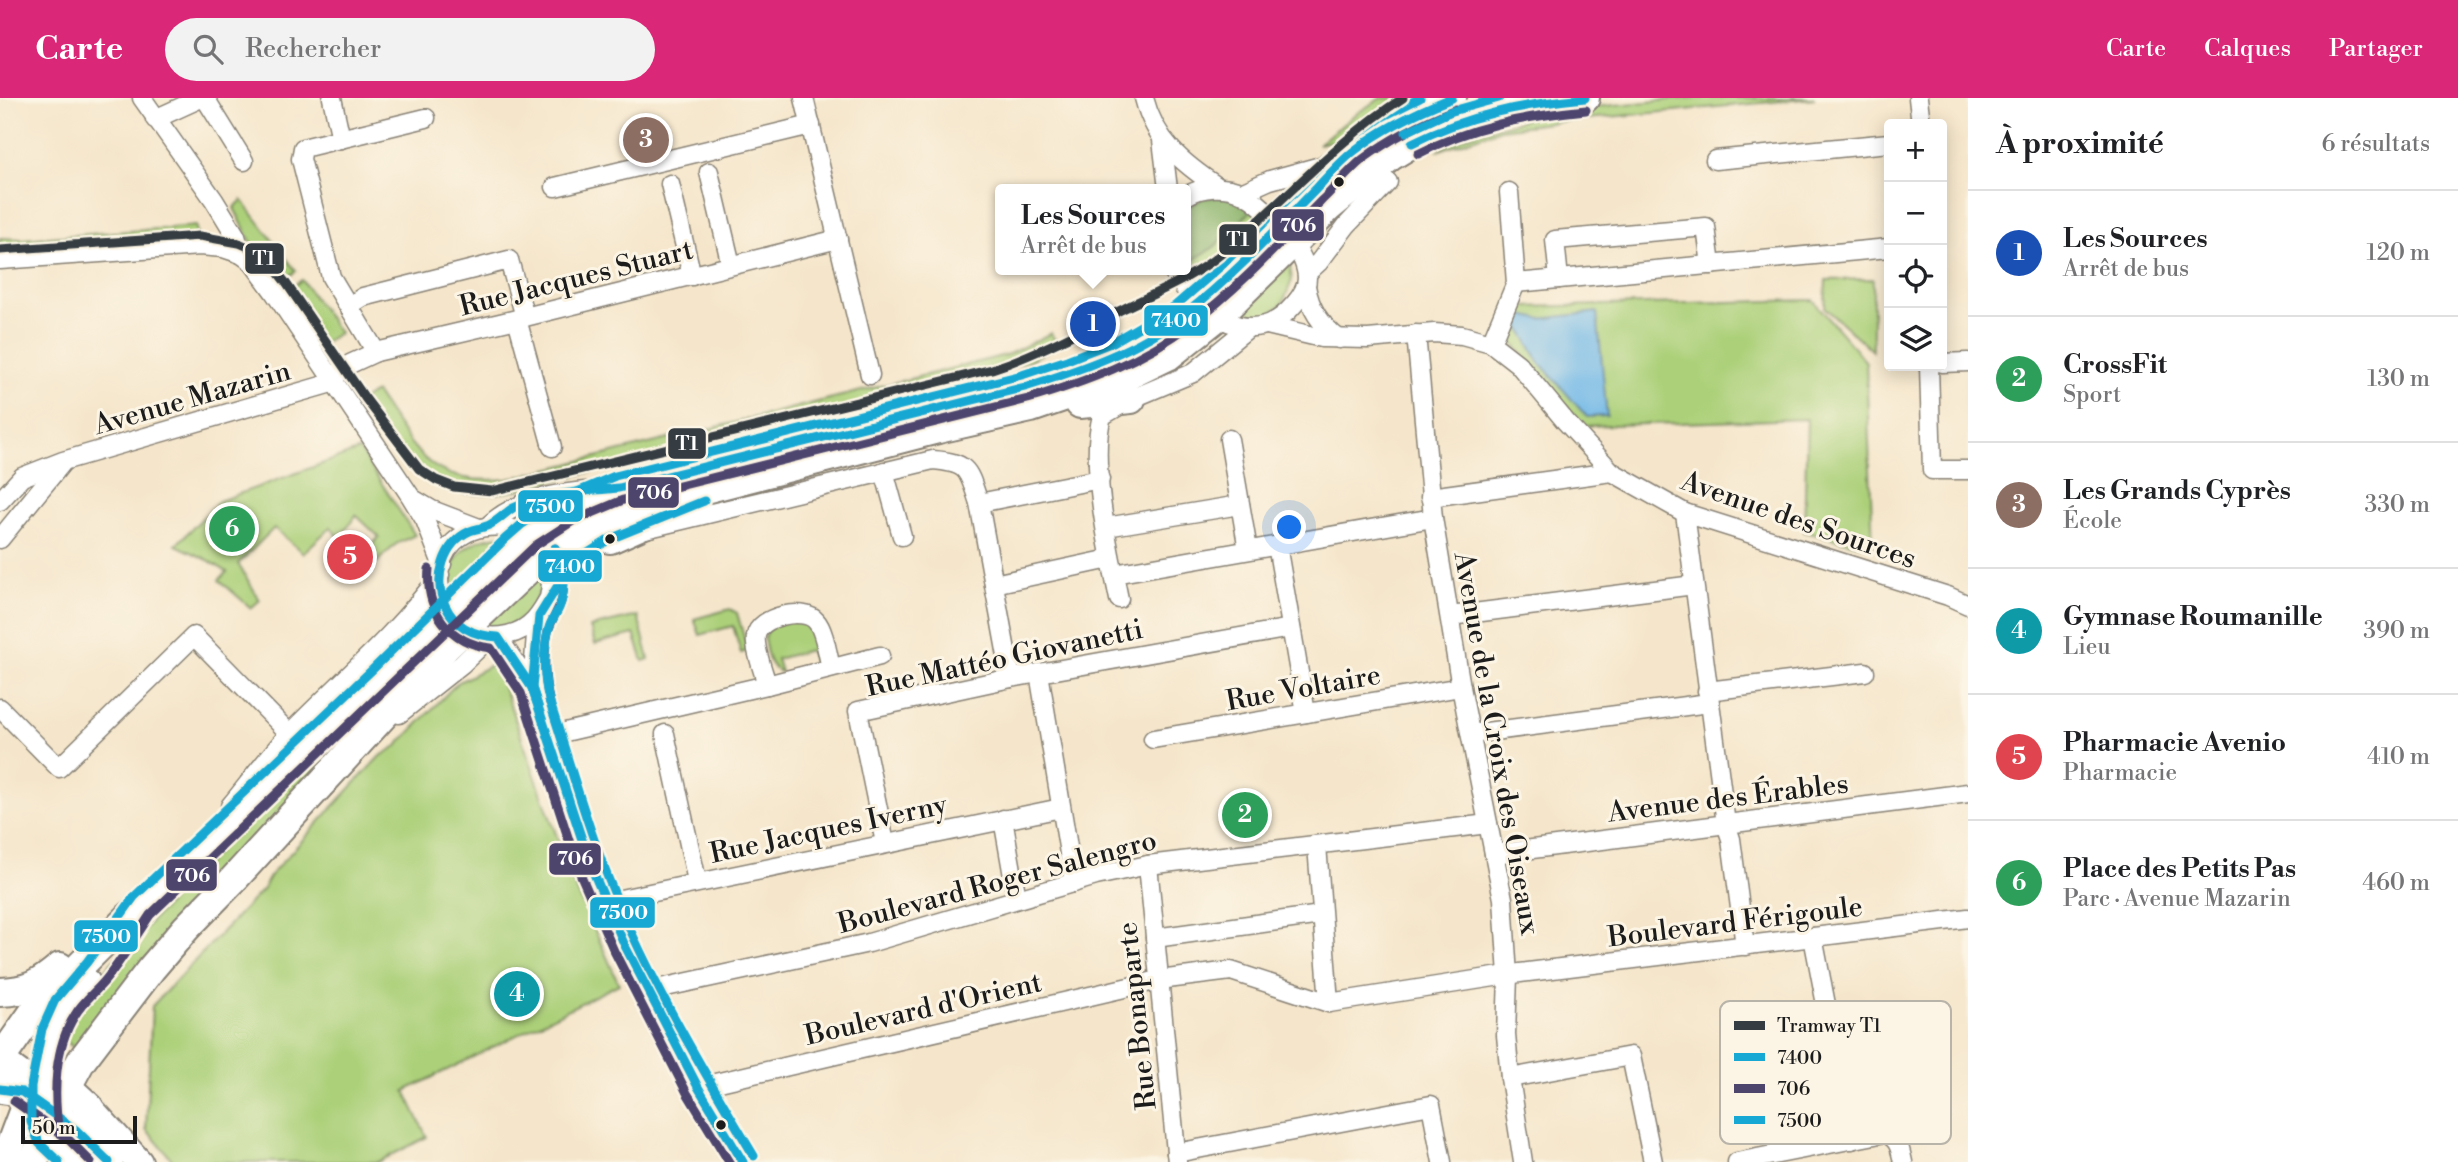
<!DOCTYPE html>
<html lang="fr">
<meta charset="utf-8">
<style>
body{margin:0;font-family:"Libre Bodoni",serif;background:#f2f2f2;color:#202124}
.controls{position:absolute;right:21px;top:21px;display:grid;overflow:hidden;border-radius:7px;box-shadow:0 4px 18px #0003}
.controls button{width:63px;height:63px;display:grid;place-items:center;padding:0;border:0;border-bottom:2px solid #e0e0e0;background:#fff;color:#202124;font:35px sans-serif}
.scale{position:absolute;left:21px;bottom:18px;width:116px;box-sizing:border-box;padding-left:7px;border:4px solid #1c1c1c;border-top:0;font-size:19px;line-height:24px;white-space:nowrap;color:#1c1c1c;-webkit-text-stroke:5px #fcf5e5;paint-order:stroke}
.you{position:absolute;left:1290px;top:430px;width:24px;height:24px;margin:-18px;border:5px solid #fff;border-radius:50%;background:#1a73e8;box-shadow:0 0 0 10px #1a73e833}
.badge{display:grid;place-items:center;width:46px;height:46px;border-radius:50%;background:#db2777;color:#fff;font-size:23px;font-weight:700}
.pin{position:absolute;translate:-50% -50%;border:4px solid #fff;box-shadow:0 2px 7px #0006}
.popup{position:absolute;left:995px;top:86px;width:196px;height:91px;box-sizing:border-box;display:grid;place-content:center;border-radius:7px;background:#fff;filter:drop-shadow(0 2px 5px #0005);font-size:23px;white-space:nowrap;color:#757577}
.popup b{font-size:26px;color:#202124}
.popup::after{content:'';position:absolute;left:50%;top:100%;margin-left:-14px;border:14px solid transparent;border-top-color:#fff}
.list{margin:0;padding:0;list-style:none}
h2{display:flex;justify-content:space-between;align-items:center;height:91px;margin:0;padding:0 28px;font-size:30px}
h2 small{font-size:23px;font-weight:400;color:#757577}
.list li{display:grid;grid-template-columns:46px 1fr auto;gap:21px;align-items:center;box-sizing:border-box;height:126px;padding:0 28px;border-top:2px solid #e0e0e0}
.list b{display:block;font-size:26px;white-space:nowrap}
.list p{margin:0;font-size:23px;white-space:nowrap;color:#757577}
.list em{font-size:23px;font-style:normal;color:#757577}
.icon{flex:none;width:38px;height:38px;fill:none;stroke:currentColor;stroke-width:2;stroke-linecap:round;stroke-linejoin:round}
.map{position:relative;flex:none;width:1968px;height:1064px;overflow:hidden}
header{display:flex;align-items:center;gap:42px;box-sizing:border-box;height:98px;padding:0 35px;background:#db2777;color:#fff}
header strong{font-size:33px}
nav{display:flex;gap:38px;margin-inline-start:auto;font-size:24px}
.search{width:490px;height:63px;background:#f2f2f2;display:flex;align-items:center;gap:18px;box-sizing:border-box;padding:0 24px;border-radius:38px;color:#757577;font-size:26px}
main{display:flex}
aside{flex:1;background:#fff}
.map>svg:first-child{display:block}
.green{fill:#acd079;stroke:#64764a;stroke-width:2}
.forest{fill:#89b269;stroke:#526742;stroke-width:2}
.water{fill:#6fb7e7;stroke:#466a82;stroke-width:2}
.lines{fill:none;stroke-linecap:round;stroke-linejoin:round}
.street-casing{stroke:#888174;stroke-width:21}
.secondary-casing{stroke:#888174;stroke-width:30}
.primary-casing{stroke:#888174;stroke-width:32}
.street{stroke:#fff;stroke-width:18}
.secondary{stroke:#fff;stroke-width:26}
.primary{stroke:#fff;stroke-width:28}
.bus-1-casing{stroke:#fcf5e5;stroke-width:14}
.bus-2-casing{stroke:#fcf5e5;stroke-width:14}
.bus-3-casing{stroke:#fcf5e5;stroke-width:14}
.bus-1{stroke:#17a8d3;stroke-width:9}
.bus-2{stroke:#4e456d;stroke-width:9}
.bus-3{stroke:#17a8d3;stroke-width:9}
.tram-1-casing{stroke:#fcf5e5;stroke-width:14}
.tram-1{stroke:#363d42;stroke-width:9}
.bus-dot{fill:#1c1c1c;stroke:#fcf5e5;stroke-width:2.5}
.labels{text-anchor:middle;stroke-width:6;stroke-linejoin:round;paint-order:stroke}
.street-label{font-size:28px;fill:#1c1c1c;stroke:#fcf5e5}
.key{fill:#fcf5e5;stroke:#b9b4a9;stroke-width:2}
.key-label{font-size:19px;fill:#1c1c1c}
.line-badge{stroke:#fcf5e5;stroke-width:2.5}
.badge-label{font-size:19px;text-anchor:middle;font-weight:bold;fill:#fff}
</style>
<header>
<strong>Carte</strong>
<div class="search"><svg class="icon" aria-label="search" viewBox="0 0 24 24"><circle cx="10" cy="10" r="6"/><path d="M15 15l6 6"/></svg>Rechercher</div>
<nav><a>Carte</a><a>Calques</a><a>Partager</a></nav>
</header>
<main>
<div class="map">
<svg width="1968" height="1064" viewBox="0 0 1968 1064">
<rect width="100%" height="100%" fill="#fcf5e5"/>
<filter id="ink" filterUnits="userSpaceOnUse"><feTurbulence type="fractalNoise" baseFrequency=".0143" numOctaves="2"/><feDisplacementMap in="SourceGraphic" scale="14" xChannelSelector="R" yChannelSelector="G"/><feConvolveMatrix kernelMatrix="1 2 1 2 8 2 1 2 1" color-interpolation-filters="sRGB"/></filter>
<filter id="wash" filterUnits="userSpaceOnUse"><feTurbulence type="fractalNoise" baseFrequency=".00686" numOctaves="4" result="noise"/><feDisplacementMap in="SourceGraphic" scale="28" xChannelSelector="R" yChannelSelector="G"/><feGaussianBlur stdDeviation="1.57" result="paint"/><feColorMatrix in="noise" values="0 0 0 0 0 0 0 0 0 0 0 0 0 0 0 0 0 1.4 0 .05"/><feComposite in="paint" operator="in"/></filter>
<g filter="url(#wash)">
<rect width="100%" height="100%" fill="#f5e6cb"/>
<!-- green -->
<g class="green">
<polygon points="1381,0 1414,0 1380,19 1355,39 1318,46 1357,15"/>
<polygon points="1690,0 1815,0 1565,23 1501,31 1437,53 1449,45 1478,34 1561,12"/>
<polygon points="242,102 296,173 276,187 260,162 234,110"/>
<polygon points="1253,111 1263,122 1216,167 1189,183 1181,172 1186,172 1186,166 1214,149"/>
<polygon points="196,128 197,144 0,156 0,140 23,141"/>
<polygon points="1289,162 1292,182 1283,205 1269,216 1259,219 1236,215"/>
<polygon points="1873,181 1873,253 1825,210 1826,182"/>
<polygon points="302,182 339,235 319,248 283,195"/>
<polygon points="1813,202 1866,264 1873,450 1804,434 1807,321 1583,328 1507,238 1521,209"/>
<path d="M1051,235l7,13 -30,15 -29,9 -490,122c-87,13 -102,-29 -147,-92l13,-8c42,59 51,94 133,87l482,-120 19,-5z"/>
<polygon points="360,352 415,437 396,446 365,476 356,467 379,439 356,417 345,433 337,438 331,429 303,455 274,430 238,466 260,502 251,510 219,482 227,474 208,462 176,447 219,403"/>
<path d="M502,438l9,3 -58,53c-9,-36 17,-54 49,-56z"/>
<path d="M541,472c4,34 -24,66 -60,55z"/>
<polygon points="730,511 737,515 748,553 741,555 733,528 700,537 694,521"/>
<polygon points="638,518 649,561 643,563 634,536 595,546 590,529"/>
<path d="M799,520l13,6 7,31 -5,8 -4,-13 -33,9 4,13c-14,-5 -14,-20 -17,-33l6,-13z"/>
<polygon points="436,537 75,951 59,937 78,900 246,724"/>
<polygon points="495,565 572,781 619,886 405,993 427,1039 378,1064 174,1064 146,1031 152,908 263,791 272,775 379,659 397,648 457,585"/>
</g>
<!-- forest -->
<polygon class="forest" points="1225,98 1234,99 1253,111 1214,149 1186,166 1186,110 1204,100"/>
<!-- water -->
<polygon class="water" points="1597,214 1607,318 1587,319 1539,264 1519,228 1523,217 1540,221"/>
</g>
<g filter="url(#ink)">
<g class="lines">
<!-- street casing -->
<g class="street-casing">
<g id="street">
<polyline points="142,0 214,102 236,138 241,156 252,164 274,194 411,399 425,422 442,466"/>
<polyline points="205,0 244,63"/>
<polyline points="332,0 341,41"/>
<polyline points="804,0 870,277"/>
<path d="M1144,0c11,43 38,65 74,89"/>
<polyline points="1918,0 1921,26"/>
<polyline points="155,21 201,0"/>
<polyline points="1162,42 1168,91"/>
<polyline points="1715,62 1889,45"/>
<polyline points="709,74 731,167"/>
<polyline points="670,86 692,178"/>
<polyline points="555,89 811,27"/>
<polyline points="1241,95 1270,82 1321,68 1338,56"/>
<polyline points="0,162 200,148 223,150 241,156"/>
<path d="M1172,172c21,38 76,81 116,41 7,-7 15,-16 18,-26 8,-29 -40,-80 -64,-92 -17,-8 -40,-7 -56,3"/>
<polyline points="1307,175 1319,164 1347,127 1388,84"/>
<polyline points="1559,181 1555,142 1706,129 1711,167"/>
<polyline points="1516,185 1889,150"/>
<path d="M1306,188c4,23 14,38 33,53"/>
<polyline points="349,208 363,199 509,162 525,219"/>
<polyline points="517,221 552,349"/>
<polyline points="1267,227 1322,240 1368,241 1434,235 1462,237 1491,245 1518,266 1566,324 1612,374 1685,415 1948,498 1968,507"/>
<polyline points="1416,236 1433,420 1461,589 1503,801 1508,878 1506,937 1510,980 1523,1064"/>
<polyline points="1491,245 1516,185 1509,94"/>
<polyline points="376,254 331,179 301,61 303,50 426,20"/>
<polyline points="1942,265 1968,264"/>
<polyline points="1929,268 1932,372 1968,372"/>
<polyline points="332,279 350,266 376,254 517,221 838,141"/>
<polyline points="1229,341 1248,452"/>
<polyline points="884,373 902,438"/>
<polyline points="1430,399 1612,374"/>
<polyline points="415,402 432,412 479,430"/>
<polyline points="0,403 22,379 63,363 335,284"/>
<polyline points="979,405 1100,381"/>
<polyline points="1685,415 1726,726 1731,741 1745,848"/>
<path d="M489,427c28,-26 69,-32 106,-35"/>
<polyline points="1106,429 1240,407"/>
<path d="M645,431l288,-69c36,3 35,10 46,43l32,175"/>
<polyline points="0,441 62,365"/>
<polyline points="1277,447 1306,615"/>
<polyline points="1114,476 1433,420"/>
<polyline points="994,486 1110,461"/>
<path d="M549,500c20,-95 -123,-93 -109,-8 3,18 15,33 31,41 11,6 23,7 36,4 38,-7 41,-48 65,-72 11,-12 30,-22 46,-27"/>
<path d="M1119,501c-10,-48 -30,-137 -17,-183l29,-17 62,-26 55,-45"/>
<polyline points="1450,518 1694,487"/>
<polyline points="498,539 532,590 591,769 625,848 698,989 743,1064"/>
<polyline points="1039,575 1074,785"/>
<path d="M767,587c-3,-12 -13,-37 -11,-49 2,-19 48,-30 60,-15 8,8 12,35 15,47"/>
<polyline points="532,590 536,536 539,518"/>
<polyline points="1707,593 1865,574"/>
<polyline points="0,610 59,670 194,538 290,636"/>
<polyline points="399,616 462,566 490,539"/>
<polyline points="665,636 697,783"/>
<polyline points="1471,636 1709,605"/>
<polyline points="548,638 767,587 880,558"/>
<polyline points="1153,641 1461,589"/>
<path d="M230,708c21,-25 40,-52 62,-75 50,-51 106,-98 148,-156"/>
<polyline points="1003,721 1017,801"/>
<polyline points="885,745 858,613 1011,580 1291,530"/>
<polyline points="1317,747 1329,905"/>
<polyline points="1494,756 1968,695"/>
<polyline points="1148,767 1177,1064"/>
<polyline points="606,804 1061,710"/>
<polyline points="1813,839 1852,1042"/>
<polyline points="1155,840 1321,817"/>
<polyline points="647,893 869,845 1096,778 1148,767 1488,726"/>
<polyline points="1510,980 1631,958 1653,1064"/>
<polyline points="698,989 1159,882 1231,873 1329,905 1520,875 1968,820"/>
<polyline points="1176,1055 1431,1007 1442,1064"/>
<path d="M1737,1064l148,-29c14,6 15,15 18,29"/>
</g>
</g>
<!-- secondary casing -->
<g class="secondary-casing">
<g id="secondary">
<polyline points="89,1009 139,1064"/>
<polyline points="47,1036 78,1064"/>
</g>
</g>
<!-- primary casing -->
<g class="primary-casing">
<g id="primary">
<polyline points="1080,306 1131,301"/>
<polyline points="610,441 653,422"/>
<path d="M0,894c28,-1 39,-7 60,-25"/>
<polyline points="55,978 89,1009"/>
<path d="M67,989c-28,7 -46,-11 -67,-27l33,-47 94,-94 255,-241 131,-130 15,-13 39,-25 52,-22 406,-101c61,-18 128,-44 176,-86 41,-35 77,-75 115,-112 12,-13 24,-27 38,-38 29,-23 63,-40 98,-53"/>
<polyline points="0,991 22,994 76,1032 109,1064"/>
<path d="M44,1008c0,-33 3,-69 20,-98 6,-9 15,-17 22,-25"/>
<polyline points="4,1064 23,1014 26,980"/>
<polyline points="33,1064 67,989 81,963 151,871 186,830 232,783 446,549 557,444 627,411 938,331 1031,310 1133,275 1168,258 1217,219 1328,110 1391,58 1419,41 1459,24 1522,7 1585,0"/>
</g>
</g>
<!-- street -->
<use href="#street" class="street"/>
<!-- secondary -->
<use href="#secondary" class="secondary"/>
<!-- primary -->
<use href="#primary" class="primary"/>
<!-- bus-1 casing -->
<g class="bus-1-casing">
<g id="bus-1">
<path d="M1412,45c55,-28 112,-39 173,-45"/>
<polyline points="538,608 532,590 539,518 572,465 610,441 704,403"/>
<polyline points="0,991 22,994 76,1032 109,1064"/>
<path d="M743,1064l-45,-75 -73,-141 -34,-79 -59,-179 -34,-51c-23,-1 -43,-10 -53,-32 -12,-26 -2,-62 25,-74 7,-3 15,-3 21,-7 8,-4 14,-11 22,-16 33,-15 70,-17 106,-20l406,-101c55,-17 113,-37 160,-73 47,-37 89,-82 131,-125 12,-13 24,-27 38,-38 29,-23 63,-39 98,-53"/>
</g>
</g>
<!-- bus-2 casing -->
<g class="bus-2-casing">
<g id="bus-2">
<path d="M1418,56c53,-28 109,-38 168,-44"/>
<path d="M429,471c-4,41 20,74 62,79l30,45 58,178 35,80 73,142 42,69"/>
<path d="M550,605c-6,-23 -7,-47 -2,-71 3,-11 9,-20 13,-30 6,-19 2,-37 -6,-54"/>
<polyline points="14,1003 68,1041 91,1064"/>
<path d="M59,1034c-6,-38 -5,-84 16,-117 8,-14 22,-24 32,-37 16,-20 29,-42 43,-63l386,-370 37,-24 50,-21 405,-101c57,-17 115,-38 163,-75 48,-36 89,-81 131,-124 14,-13 26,-29 41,-41 28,-21 60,-37 93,-50"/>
</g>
</g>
<!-- bus-3 casing -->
<g class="bus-3-casing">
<g id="bus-3">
<polyline points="1406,34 1449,14 1499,0"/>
<path d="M555,450c9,19 12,40 4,60 -3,7 -8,12 -10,20 -6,23 -6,48 0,72 18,54 33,109 53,162 37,100 97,202 152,294"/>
<polyline points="59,1064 39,1045 31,1024 31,988 42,931 55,902 87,864 134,799 373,571 505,441 521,427 561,401 615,378 1022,277 1067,262 1113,244 1175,208 1222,167 1341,48 1382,19 1420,0"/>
</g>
</g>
<!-- bus-1 -->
<use href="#bus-1" class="bus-1"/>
<!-- bus-2 -->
<use href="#bus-2" class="bus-2"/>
<!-- bus-3 -->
<use href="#bus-3" class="bus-3"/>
<!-- tram-1 casing -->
<g class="tram-1-casing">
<path id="tram-1" d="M0,152l200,-14 39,7 16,7 16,14 15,19 79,115 54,71 17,11 18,7 38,4 500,-122c46,-15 88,-38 131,-60 34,-17 69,-31 98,-55 62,-51 113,-112 182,-156"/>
</g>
<!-- tram-1 -->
<use href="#tram-1" class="tram-1"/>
</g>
</g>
<!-- markers -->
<g class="bus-dot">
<circle cx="1339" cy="84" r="6"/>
<circle cx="610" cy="441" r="6"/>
<circle cx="721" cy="1027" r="6"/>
</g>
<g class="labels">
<!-- street labels -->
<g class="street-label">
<text transform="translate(576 179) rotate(-14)" y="10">Rue Jacques Stuart</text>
<text transform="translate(192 299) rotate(-16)" y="10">Avenue Mazarin</text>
<text transform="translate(1799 421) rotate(19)" y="10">Avenue des Sources</text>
<text transform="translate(1004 559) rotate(-12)" y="10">Rue Mattéo Giovanetti</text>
<text transform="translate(1303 589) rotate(-10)" y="10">Rue Voltaire</text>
<text transform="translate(1498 645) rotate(80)" y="10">Avenue de la Croix des Oiseaux</text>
<text transform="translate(1728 699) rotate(-7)" y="10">Avenue des Érables</text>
<text transform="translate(828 730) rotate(-12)" y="10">Rue Jacques Iverny</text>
<text transform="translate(997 783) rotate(-15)" y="10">Boulevard Roger Salengro</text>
<text transform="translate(1735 823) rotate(-7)" y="10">Boulevard Férigoule</text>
<text transform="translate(923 910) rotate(-13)" y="10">Boulevard d'Orient</text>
<text transform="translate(1136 918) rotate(-96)" y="10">Rue Bonaparte</text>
</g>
</g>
<!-- legend -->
<rect x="1720" y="903" width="231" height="143" rx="10" class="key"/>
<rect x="1734" y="923" width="31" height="9" fill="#363d42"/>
<rect x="1734" y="955" width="31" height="8" fill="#17a8d3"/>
<rect x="1734" y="986" width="31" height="9" fill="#4e456d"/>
<rect x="1734" y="1018" width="31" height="8" fill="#17a8d3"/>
<g class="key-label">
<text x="1777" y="934">Tramway T1</text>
<text x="1777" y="966">7400</text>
<text x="1777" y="997">706</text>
<text x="1777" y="1029">7500</text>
</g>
<g class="line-badge">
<rect x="1271" y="110" width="54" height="34" rx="7" fill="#4e456d"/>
<rect x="1218" y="125" width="40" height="33" rx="7" fill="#363d42"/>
<rect x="244" y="144" width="41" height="33" rx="7" fill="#363d42"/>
<rect x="1143" y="206" width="66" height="33" rx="7" fill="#17a8d3"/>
<rect x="667" y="329" width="40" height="33" rx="7" fill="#363d42"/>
<rect x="627" y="378" width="53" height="33" rx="7" fill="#4e456d"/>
<rect x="517" y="391" width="67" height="34" rx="7" fill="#17a8d3"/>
<rect x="537" y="451" width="66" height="34" rx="7" fill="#17a8d3"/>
<rect x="548" y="744" width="54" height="34" rx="7" fill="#4e456d"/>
<rect x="165" y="760" width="53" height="34" rx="7" fill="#4e456d"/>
<rect x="589" y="798" width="67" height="33" rx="7" fill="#17a8d3"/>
<rect x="73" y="821" width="66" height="34" rx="7" fill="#17a8d3"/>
</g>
<g class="badge-label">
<text x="1298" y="134">706</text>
<text x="1238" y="148">T1</text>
<text x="264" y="167">T1</text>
<text x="1176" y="229">7400</text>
<text x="687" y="352">T1</text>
<text x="654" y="401">706</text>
<text x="550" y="415">7500</text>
<text x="570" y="475">7400</text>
<text x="575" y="767">706</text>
<text x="192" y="784">706</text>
<text x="623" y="821">7500</text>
<text x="106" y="845">7500</text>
</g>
</svg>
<div class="controls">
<button>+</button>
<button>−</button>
<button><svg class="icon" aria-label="locate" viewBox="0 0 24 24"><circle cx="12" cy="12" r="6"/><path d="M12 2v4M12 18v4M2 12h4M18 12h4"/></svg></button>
<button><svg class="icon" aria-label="layers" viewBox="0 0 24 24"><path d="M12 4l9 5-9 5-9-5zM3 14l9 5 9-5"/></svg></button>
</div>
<div class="scale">50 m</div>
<div class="you"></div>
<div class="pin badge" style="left:1093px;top:226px;background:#1a4fb4">1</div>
<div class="popup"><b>Les Sources</b>Arrêt de bus</div>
<div class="pin badge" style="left:1245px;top:717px;background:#2e9e5b">2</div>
<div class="pin badge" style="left:646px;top:42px;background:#8d6e63">3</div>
<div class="pin badge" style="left:517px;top:896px;background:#0f9aa8">4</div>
<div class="pin badge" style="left:350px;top:459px;background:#e0444e">5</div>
<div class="pin badge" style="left:232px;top:431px;background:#2e9e5b">6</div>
</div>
<aside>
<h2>À proximité<small>6 résultats</small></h2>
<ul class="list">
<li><span class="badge" style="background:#1a4fb4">1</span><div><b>Les Sources</b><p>Arrêt de bus</p></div><em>120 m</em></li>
<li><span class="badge" style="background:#2e9e5b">2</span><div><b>CrossFit</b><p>Sport</p></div><em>130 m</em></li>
<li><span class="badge" style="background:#8d6e63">3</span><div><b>Les Grands Cyprès</b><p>École</p></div><em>330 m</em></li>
<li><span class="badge" style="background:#0f9aa8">4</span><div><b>Gymnase Roumanille</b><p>Lieu</p></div><em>390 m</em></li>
<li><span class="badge" style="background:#e0444e">5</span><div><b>Pharmacie Avenio</b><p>Pharmacie</p></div><em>410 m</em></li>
<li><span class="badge" style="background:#2e9e5b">6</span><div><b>Place des Petits Pas</b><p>Parc · Avenue Mazarin</p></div><em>460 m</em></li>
</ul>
</aside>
</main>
